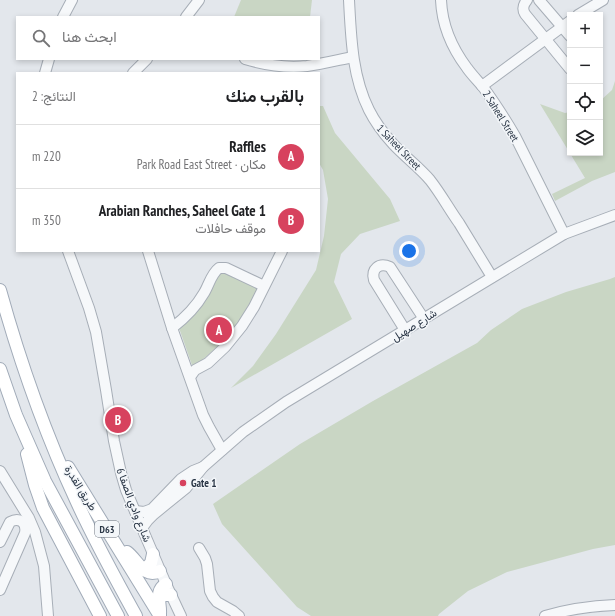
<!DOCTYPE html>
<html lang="ar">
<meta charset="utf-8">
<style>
body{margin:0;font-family:"PT Sans Narrow",Vazirmatn,sans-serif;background:#f6f6f6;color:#202124;direction:rtl}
.controls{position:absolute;right:12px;top:12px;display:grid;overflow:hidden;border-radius:0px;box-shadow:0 2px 6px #0003}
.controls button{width:36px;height:36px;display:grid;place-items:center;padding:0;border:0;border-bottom:1px solid #e0e0e0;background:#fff;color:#202124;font:20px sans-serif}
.you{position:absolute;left:409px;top:251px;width:14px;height:14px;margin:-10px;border:3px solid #fff;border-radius:50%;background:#1a73e8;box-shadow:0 0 0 6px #1a73e833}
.badge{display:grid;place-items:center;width:26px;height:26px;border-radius:50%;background:#d7425e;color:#fff;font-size:13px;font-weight:700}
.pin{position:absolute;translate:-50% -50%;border:2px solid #fff;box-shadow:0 1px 4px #0006}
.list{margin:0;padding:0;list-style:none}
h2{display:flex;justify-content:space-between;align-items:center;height:52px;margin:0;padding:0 16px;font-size:17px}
h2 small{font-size:13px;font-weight:400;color:#757577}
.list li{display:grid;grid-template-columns:26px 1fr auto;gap:12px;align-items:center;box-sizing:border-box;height:64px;padding:0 16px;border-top:1px solid #e0e0e0}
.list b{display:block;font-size:15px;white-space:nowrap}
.list p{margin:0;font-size:13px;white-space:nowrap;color:#757577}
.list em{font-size:13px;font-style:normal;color:#757577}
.icon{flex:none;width:22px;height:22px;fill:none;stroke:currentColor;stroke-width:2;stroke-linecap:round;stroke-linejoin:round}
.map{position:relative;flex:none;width:615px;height:616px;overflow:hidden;direction:ltr}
.search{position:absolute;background:#fff;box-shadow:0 2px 6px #0003;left:16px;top:16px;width:304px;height:44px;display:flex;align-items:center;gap:10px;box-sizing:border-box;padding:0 14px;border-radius:0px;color:#757577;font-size:15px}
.panel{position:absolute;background:#fff;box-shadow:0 2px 6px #0003;left:16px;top:72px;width:304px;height:180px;border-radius:0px;direction:rtl}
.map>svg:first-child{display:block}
.green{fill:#c9d6c4}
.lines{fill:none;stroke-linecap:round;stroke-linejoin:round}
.minor-casing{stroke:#a7aeb7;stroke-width:12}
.major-casing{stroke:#a1abb8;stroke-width:14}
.minor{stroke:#f6f8fa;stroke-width:10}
.major{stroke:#fff;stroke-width:12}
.poi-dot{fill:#d7425e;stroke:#f3f6f9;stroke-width:1.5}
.labels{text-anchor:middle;stroke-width:3;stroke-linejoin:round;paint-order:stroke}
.shield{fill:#f3f6f9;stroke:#666f7b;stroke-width:1}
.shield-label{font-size:10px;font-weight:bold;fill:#293545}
.street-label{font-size:11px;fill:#293545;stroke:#f3f6f9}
.poi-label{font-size:11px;font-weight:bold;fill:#293545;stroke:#f3f6f9;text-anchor:start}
</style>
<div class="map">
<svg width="615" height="616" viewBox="0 0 615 616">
<rect width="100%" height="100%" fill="#e3e7ec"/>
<!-- green -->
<g class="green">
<polygon points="241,0 312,0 310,17 234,17"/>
<polygon points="615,81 615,172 592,181 555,201 552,194 585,178 540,104 565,113 570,112 570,153 600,153 600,101 612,90"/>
<polygon points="319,106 323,106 335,133 390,199 400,221 360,234 341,254 334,282 352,319 231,388 253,366 276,334 316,270 324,236 328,199 323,170 319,163"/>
<polygon points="224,273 258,289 238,323 224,341 193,368 178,325 215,275"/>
<polygon points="615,277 615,545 593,549 507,572 468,591 439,614 438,616 311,616 297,607 222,524 213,504 300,444 373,401 477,343 491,330 522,309 566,292 610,279"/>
</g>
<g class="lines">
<!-- minor casing -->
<g class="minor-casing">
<g id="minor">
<path d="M349,0c2,37 3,76 20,110 6,12 15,24 24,34 12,13 26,23 37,36 11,14 19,29 29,43 11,18 22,36 33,54"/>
<path d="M441,0c1,25 11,48 26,68 5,7 11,13 16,19 12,16 22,32 32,49l49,98"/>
<path d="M527,0c-4,5 -5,9 -2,14l45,55"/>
<polyline points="539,0 570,36"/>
<polyline points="578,15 603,0"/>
<polyline points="63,17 72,0"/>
<polyline points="186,17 199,0"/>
<path d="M245,59c20,6 42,9 62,7 15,-2 31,-6 46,-9"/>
<polyline points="45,73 49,59"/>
<polyline points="133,73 147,59"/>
<polyline points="482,86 570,21"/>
<polyline points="68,251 89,308 96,332 106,390 114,441 121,473 126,490 142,528 166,584 181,616"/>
<polyline points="148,251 172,328 203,415 209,427 222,450"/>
<path d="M172,328c13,-10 24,-21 32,-35 5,-8 7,-19 15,-25h7l38,18"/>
<path d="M405,330l-31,-50c-3,-11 5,-18 16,-13l34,52"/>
<polyline points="190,377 195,370 208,363 225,347 242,326 254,307 282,251"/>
<polyline points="0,471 29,518 35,532 44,566 48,616"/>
<polyline points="135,511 144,512 152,509 181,479 193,471 203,467"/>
<polyline points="142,528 148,520 154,514 186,488 203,467 243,432 286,402 564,234 615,215"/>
<path d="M0,542l10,-20c9,-5 17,0 15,11l-25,57"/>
<polyline points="199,548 205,558 207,564 210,591 213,597 217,602 233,611 239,616"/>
<path d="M545,616c24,-7 46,-10 70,-11"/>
</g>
</g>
<!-- major casing -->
<g class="major-casing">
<g id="major">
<path d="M0,290c20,72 45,143 76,210 18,40 39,78 60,116"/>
<polyline points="0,369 16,415 45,481 118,616"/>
<polyline points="27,454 35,485 43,508 100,616"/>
<polyline points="68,467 160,616"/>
<path d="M127,552c11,8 16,27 33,19"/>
<polyline points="144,570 151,563 153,554"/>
<polyline points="159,598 164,595 171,595"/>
<path d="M160,614c1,-11 -6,-23 6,-30"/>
</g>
</g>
<!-- minor -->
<use href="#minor" class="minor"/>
<!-- major -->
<use href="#major" class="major"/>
</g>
<!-- markers -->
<circle class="poi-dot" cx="183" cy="483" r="4"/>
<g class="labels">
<!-- shield labels -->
<rect class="shield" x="95" y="521" width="24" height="16" rx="3"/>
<g class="shield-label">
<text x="107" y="533">D63</text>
</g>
<!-- street labels -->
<g class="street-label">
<text transform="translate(501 116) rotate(58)" y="4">2 Saheel Street</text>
<text transform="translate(399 147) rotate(46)" y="4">1 Saheel Street</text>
<text transform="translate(414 325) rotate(-32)" y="4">شارع صهيل</text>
<text transform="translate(81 488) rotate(58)" y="4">طريق القدرة</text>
<text transform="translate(134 505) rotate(69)" y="4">شارع وادي الصفا 6</text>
</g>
<!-- poi labels -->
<g class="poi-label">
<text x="191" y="487">Gate 1</text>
</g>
</g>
</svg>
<div class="controls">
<button>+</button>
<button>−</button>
<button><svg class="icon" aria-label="locate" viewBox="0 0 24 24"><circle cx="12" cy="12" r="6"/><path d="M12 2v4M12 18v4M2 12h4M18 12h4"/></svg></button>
<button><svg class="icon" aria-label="layers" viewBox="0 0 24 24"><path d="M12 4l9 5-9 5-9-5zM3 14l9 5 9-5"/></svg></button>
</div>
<div class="you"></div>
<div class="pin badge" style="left:219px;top:330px">A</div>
<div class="pin badge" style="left:118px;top:420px">B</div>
<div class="search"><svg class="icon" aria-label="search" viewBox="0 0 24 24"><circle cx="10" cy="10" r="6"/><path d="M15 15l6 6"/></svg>ابحث هنا</div>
<section class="panel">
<h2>بالقرب منك<small>النتائج: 2</small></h2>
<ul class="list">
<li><span class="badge">A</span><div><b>Raffles</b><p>مكان · Park Road East Street</p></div><em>220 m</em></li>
<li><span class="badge">B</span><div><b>Arabian Ranches, Saheel Gate 1</b><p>موقف حافلات</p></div><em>350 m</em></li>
</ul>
</section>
</div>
